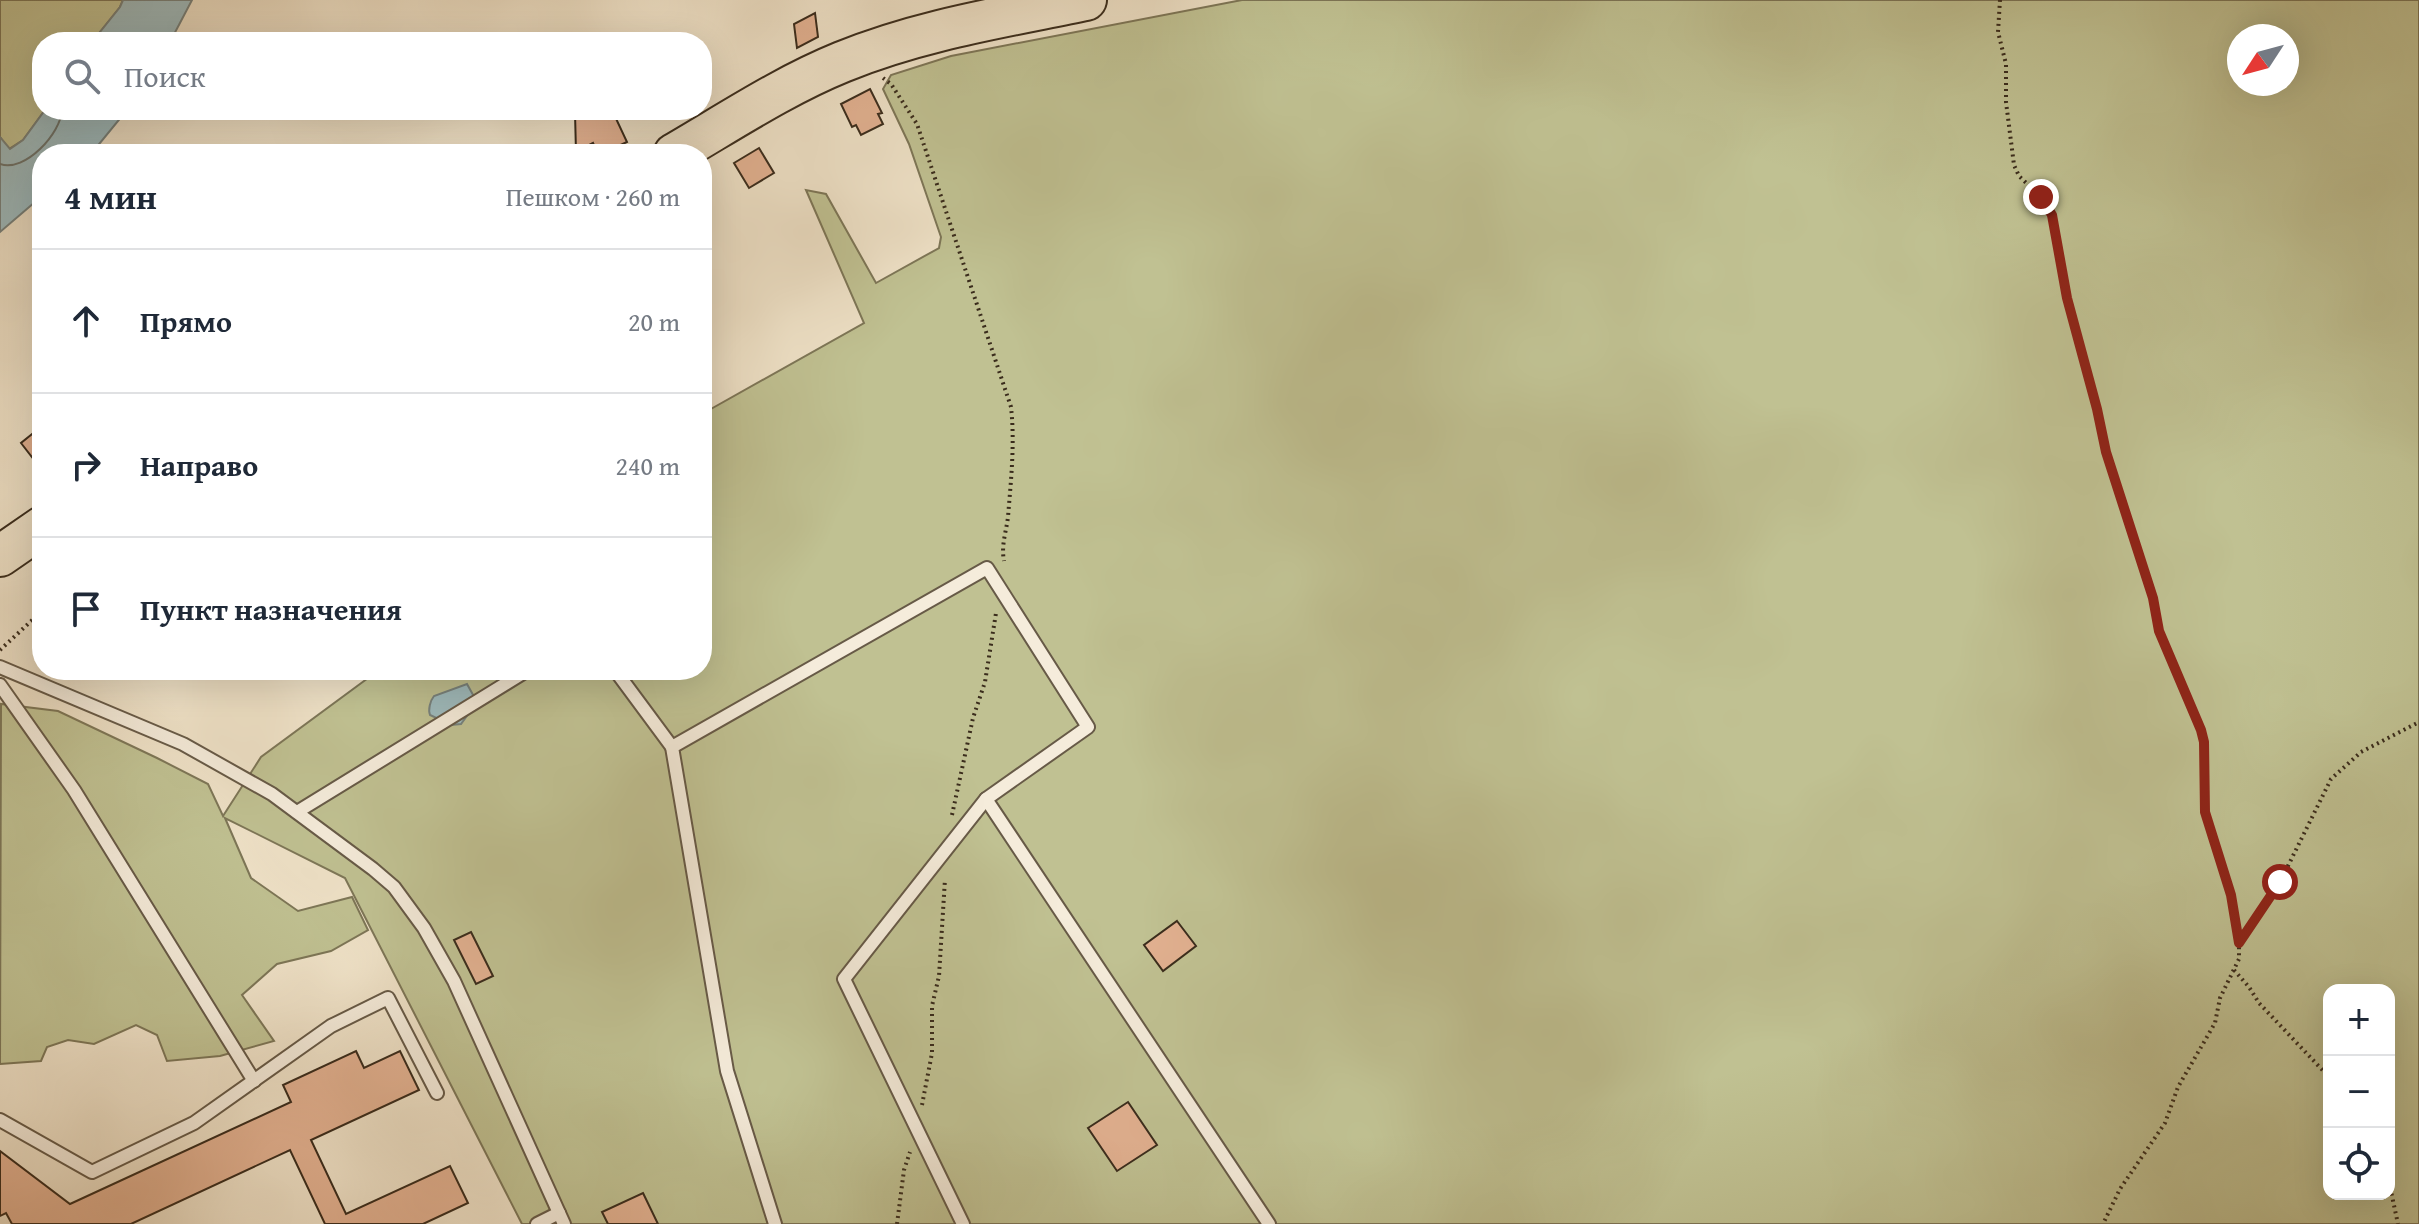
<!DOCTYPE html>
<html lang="ru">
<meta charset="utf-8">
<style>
body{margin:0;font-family:"Gentium Book Plus",serif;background:#f6f6f7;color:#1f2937}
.controls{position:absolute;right:24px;bottom:24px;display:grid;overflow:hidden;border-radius:16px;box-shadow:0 8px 32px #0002}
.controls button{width:72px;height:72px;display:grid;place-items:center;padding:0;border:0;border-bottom:2px solid #e0e1e3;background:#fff;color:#1f2937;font:40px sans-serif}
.compass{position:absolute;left:2227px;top:24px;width:72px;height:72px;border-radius:50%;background:#fff;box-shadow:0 8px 32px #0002;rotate:234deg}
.stop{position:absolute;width:24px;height:24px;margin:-18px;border:6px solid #8f2418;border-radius:50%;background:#fff}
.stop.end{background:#8f2418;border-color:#fff;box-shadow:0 2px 8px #0008}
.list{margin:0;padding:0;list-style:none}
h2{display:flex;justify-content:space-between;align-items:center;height:104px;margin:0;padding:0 32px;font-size:34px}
h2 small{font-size:26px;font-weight:400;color:#747a83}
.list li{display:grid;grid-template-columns:52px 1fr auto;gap:24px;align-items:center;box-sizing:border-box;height:144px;padding:0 32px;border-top:2px solid #e0e1e3}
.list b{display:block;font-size:30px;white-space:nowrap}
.list em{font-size:26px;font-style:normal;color:#747a83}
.icon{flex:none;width:44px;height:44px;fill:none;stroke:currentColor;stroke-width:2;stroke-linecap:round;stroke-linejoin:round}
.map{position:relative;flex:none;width:2419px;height:1224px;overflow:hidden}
.search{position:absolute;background:#fff;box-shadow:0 8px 32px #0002;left:32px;top:32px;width:680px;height:88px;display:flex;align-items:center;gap:20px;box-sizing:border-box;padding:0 28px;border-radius:32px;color:#747a83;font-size:30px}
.panel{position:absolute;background:#fff;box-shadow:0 8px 32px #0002;left:32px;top:144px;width:680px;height:536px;border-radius:32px}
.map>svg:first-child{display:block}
.green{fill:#c0c192;stroke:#7d7657;stroke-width:2;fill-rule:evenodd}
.water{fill:#9ebcc0;stroke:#76827e;stroke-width:2}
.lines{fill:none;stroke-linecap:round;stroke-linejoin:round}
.shore{stroke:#6c746e;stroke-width:2}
.building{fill:#e2b191;stroke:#3a2c1c;stroke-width:2}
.lane-casing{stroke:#675a47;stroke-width:16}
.primary-casing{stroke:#3a2c1c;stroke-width:44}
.path{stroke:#3a2c1c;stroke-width:4;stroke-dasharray:2 4;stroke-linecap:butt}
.lane{stroke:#f5ecdb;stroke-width:12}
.primary{stroke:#efe2c8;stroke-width:40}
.route{stroke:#8f2418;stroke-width:10}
</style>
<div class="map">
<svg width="2419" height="1224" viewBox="0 0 2419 1224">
<rect width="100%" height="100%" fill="#efe2c8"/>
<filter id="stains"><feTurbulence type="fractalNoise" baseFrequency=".0025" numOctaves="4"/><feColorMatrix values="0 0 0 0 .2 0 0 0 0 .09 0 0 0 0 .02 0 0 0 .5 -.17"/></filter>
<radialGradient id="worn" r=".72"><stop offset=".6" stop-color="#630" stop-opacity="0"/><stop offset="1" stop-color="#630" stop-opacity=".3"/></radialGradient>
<!-- green -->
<g class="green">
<polygon points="0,0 123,0 120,7 92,42 42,42 42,110 45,110 23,140 9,149 0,137"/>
<path d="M1242,0h1177v1224h-1897l-177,-346 -120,-60 26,60 47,33 54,-14 16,33 -37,21 -54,13 -35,31 32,46 -54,15 -53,5 -10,-26 -21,-10 -42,19 -26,-4 -21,7 -6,14 -41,3 1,-360 57,7 99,47 51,26 15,32 38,-59 118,-87h323v-256l162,-91 -58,-133 20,4 50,89 63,-35 2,-11 -32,-93 -26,-55 8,-14 60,-19zM2239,36h48v48h-48zM2329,990h60v204h-60z"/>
</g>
<!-- water -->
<g class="water">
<polygon points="123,0 192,0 170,42 92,42 120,7"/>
<polygon points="45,110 127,110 91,154 42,154 42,196 0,232 0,137 10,149 23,140"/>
<path d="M467,684l10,18 -16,22 -10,1 -21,-10c-2,-5 0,-14 4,-19z"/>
</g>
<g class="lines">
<!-- shore -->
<path class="shore" d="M0,164c25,9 61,-31 62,-54"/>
</g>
<!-- building -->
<g class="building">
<polygon points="815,13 818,37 797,48 794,24"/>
<polygon points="870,89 882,113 878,114 883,124 861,135 856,125 852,127 841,104"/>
<polygon points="582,110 612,110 627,142 601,154 598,154 593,143 576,152 575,113"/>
<polygon points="759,148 774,173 749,188 734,163"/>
<polygon points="42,426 42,470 21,443"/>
<polygon points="1177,921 1196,946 1163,971 1144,945"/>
<polygon points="471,932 493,976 476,984 454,940"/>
<polygon points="356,1051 364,1068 400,1051 419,1090 311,1140 346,1214 450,1166 468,1203 423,1224 325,1224 290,1150 131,1224 12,1224 6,1213 0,1216 0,1151 70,1204 291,1102 283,1085"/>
<polygon points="1128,1102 1157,1145 1117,1171 1088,1128"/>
<polygon points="643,1193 658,1224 608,1224 602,1212"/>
</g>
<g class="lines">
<!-- lane casing -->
<g class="lane-casing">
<g id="lane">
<polyline points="0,667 183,744 272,794 373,869 394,887 424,928 454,981 564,1224"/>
<polyline points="615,670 672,747"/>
<polyline points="0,685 74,790 254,1081"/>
<polyline points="986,799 1269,1224"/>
<polyline points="297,812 528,670"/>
<polyline points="0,1120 92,1172 194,1123 331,1026 388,998 437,1093"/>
<polyline points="537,1224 559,1213"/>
<polyline points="775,1224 727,1071 672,747 987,568 1088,727 986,799 844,979 963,1224"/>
</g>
</g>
<!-- primary casing -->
<g class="primary-casing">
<g id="primary">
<path d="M674,154c55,-32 109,-68 168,-92 78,-32 162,-45 244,-62"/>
<polyline points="0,556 42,527"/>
</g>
</g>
<!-- path -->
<g class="path">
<polyline points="2000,0 1998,32 2006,64 2006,102 2014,165 2019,176 2041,197 2052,215 2067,298 2097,409 2106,452 2145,570 2159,631 2201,730 2204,742 2205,812 2231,895 2239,943 2239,959 2220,998 2215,1023 2178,1087 2165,1123 2120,1189 2103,1224"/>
<path d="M883,78l8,6 26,40 94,283c4,36 0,73 -3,110 -2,16 -7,28 -4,44"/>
<polyline points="0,650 42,611"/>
<polyline points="952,815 973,718 985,682 996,613"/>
<polyline points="2239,942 2280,882 2331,779 2361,752 2419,722"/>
<polyline points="2234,970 2249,987 2259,1003 2329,1077"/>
<polyline points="922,1105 932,1053 932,1006 939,976 945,879"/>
<polyline points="2389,1182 2398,1224"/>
<polyline points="897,1224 904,1170 910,1152"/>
</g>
<!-- lane -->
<use href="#lane" class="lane"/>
<!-- primary -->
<use href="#primary" class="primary"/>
</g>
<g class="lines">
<!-- route -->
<polyline class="route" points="2041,197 2052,215 2067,298 2097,409 2106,452 2153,598 2159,631 2201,730 2204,742 2205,812 2231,895 2239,943 2280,882"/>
</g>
<rect width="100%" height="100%" filter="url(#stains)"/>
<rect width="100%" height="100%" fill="url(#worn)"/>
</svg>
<div class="controls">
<button>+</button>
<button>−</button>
<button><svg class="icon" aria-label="locate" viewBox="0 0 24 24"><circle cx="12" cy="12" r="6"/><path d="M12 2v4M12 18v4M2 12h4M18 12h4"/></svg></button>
</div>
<svg class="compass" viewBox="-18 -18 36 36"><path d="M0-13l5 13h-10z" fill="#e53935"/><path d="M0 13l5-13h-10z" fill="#747a83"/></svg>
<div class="stop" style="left:2280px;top:882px"></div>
<div class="stop end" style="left:2041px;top:197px"></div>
<div class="search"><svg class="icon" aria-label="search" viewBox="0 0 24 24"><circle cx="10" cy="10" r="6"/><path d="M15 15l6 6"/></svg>Поиск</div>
<section class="panel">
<h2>4 мин<small>Пешком · 260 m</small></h2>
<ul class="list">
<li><svg class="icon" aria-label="ahead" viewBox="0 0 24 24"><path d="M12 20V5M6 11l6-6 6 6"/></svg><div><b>Прямо</b></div><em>20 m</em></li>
<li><svg class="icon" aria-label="right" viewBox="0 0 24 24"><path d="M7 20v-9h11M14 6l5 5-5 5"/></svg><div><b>Направо</b></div><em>240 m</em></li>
<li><svg class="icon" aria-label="arrive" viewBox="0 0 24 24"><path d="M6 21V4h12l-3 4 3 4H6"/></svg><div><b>Пункт назначения</b></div></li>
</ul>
</section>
</div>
